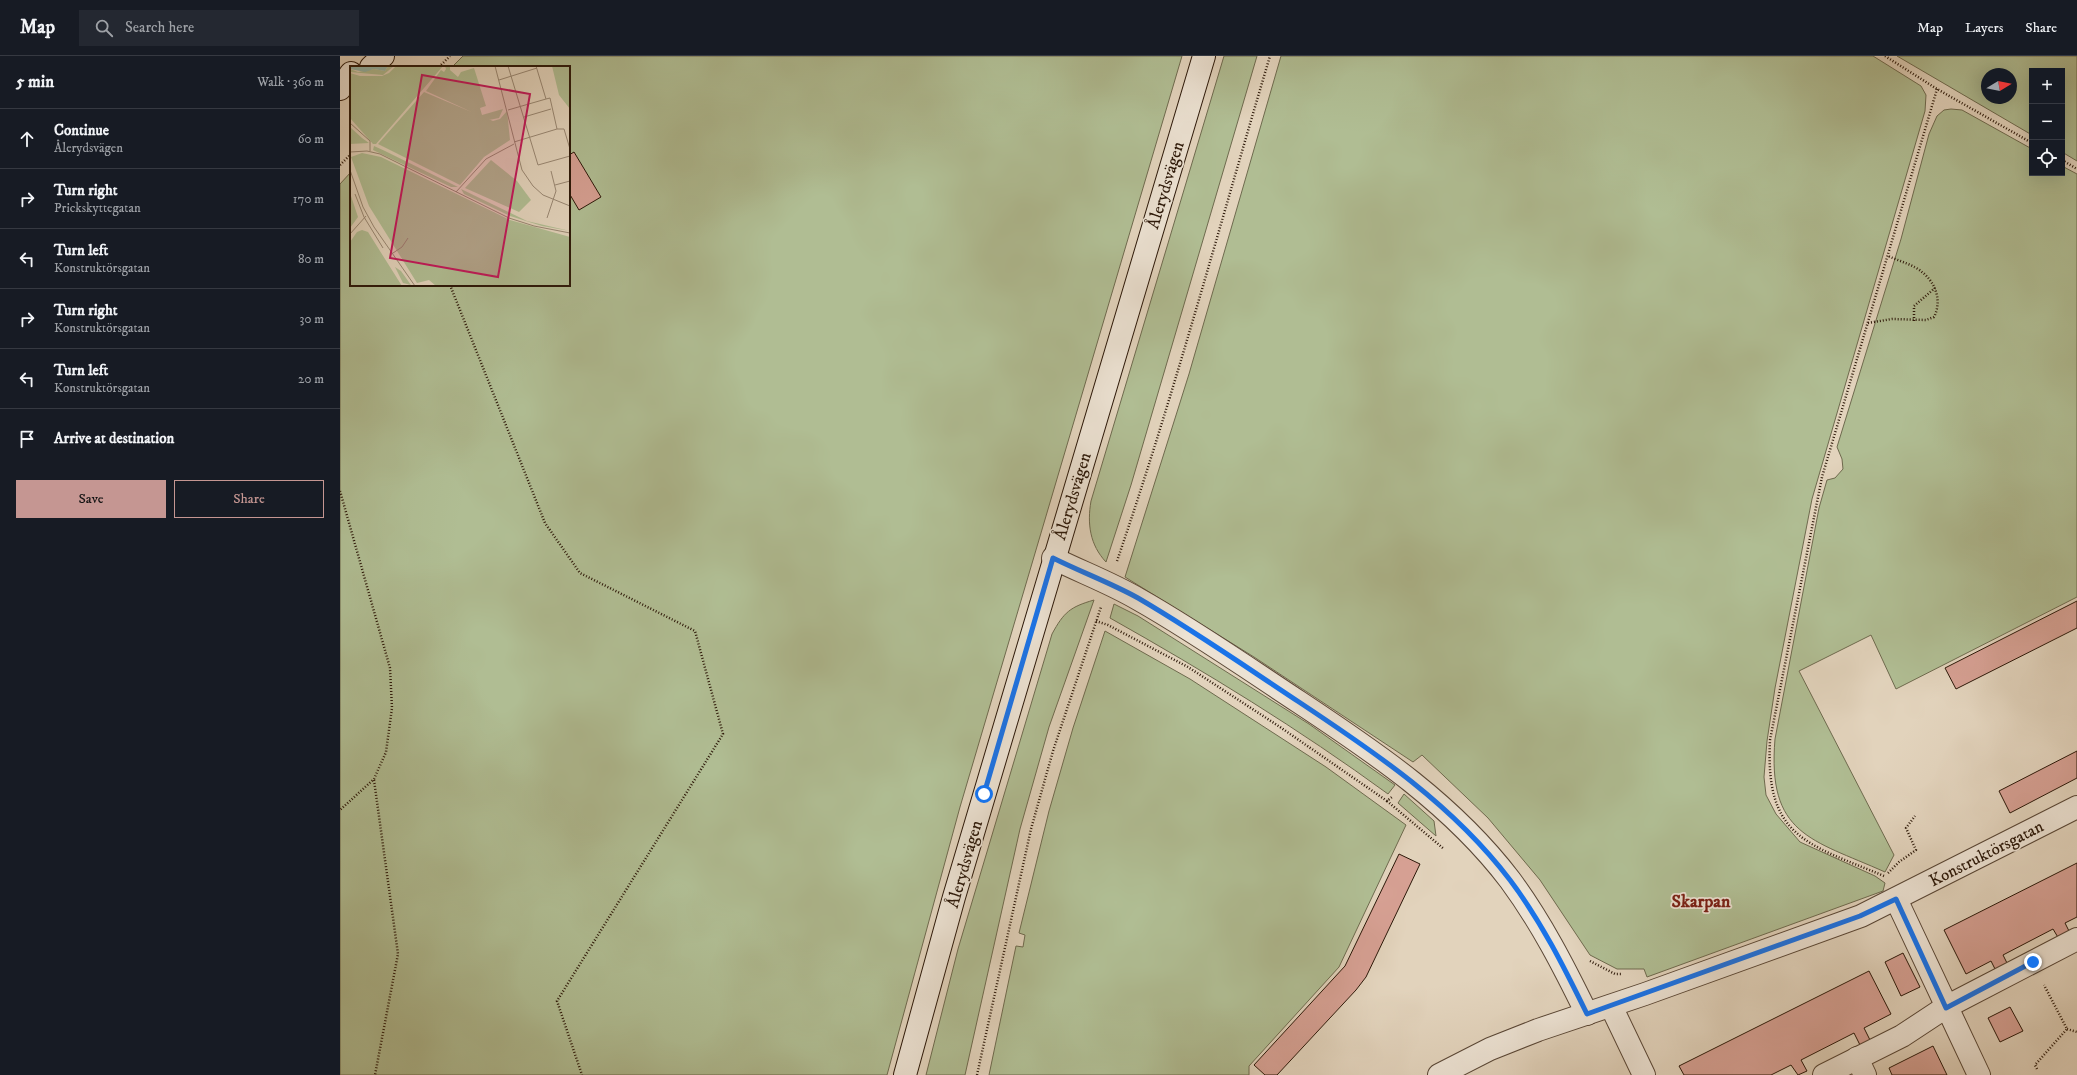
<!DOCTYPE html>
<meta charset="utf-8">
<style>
body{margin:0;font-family:"IM FELL DW Pica",serif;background:#242831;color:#f1f3f6}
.controls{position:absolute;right:12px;top:12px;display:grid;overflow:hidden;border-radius:0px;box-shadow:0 4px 16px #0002}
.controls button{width:36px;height:36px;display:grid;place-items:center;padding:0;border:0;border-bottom:1px solid #363941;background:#171b24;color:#f1f3f6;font:20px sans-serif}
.compass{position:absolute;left:1641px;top:12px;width:36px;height:36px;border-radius:50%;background:#171b24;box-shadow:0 4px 16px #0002;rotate:80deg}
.stop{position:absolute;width:12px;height:12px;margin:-9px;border:3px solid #1a73e8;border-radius:50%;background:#fff}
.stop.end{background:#1a73e8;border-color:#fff;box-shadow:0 1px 4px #0008}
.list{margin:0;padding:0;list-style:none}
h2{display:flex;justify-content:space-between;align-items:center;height:52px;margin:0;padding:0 16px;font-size:17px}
h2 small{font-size:13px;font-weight:400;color:#9ea1a6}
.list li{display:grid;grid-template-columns:26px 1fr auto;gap:12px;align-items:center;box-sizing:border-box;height:60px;padding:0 16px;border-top:1px solid #363941}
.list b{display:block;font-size:15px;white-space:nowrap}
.list p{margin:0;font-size:13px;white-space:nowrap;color:#9ea1a6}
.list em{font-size:13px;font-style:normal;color:#9ea1a6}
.actions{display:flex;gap:8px;padding:12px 16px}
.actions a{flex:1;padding:9px 0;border:1px solid #c59692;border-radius:0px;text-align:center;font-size:14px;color:#c59692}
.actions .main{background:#c59692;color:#111}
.icon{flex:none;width:22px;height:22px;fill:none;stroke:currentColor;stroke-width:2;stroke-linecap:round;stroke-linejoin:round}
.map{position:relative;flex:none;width:1737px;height:1019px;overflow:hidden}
header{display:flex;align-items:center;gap:24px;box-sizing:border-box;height:56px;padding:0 20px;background:#171b24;border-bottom:1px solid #363941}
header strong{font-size:19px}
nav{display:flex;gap:22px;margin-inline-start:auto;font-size:14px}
.search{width:280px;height:36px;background:#242831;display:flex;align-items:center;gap:10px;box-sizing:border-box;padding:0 14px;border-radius:0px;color:#9ea1a6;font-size:15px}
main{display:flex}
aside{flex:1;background:#171b24}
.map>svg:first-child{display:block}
.green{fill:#b0bd93;stroke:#6e6a4e;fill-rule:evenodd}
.building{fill:#d6a093;stroke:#2c1809}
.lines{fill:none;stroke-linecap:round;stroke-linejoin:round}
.minor-casing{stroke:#5a4736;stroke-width:24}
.secondary-casing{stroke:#2c1809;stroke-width:24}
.path{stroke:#2c1809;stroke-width:2.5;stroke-dasharray:1 2;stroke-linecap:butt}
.minor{stroke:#ece2d3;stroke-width:22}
.secondary{stroke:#ece2d3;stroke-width:22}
.route{stroke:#1a73e8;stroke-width:5}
.labels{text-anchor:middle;stroke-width:3.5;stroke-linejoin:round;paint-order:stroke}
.street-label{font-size:17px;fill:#2c1809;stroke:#ece2d3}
.neighbourhood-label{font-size:18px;font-weight:bold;fill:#7a1f14;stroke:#ece2d3}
.inset-road{fill:none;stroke:#998874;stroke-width:1}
.view{fill:#c2185b;fill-opacity:0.15;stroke:#c2185b;stroke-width:2}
.inset-edge{fill:none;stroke:#2c1809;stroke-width:2}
</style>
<header>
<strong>Map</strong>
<div class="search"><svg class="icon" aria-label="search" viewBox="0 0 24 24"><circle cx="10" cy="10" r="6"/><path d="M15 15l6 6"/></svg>Search here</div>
<nav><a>Map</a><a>Layers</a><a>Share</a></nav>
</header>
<main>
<aside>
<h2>5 min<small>Walk · 360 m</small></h2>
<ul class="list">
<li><svg class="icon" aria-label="ahead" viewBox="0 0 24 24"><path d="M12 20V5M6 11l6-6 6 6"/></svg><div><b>Continue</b><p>Ålerydsvägen</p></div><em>60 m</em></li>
<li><svg class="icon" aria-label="right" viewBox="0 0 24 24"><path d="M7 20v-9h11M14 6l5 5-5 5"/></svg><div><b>Turn right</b><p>Prickskyttegatan</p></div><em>170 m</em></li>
<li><svg class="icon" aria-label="left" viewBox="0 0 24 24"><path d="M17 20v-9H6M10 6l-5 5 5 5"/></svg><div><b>Turn left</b><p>Konstruktörsgatan</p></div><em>80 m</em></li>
<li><svg class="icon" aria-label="right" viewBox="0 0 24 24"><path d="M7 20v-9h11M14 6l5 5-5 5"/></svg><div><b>Turn right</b><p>Konstruktörsgatan</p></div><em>30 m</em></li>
<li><svg class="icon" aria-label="left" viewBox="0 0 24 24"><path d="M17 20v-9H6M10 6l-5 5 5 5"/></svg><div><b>Turn left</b><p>Konstruktörsgatan</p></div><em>20 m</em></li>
<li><svg class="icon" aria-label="arrive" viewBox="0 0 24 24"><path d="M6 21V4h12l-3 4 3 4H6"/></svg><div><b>Arrive at destination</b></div></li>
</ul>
<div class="actions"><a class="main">Save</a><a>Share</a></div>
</aside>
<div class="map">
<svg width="1737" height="1019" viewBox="0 0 1737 1019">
<rect width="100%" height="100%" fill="#e2d3bc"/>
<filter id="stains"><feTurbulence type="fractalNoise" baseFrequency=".005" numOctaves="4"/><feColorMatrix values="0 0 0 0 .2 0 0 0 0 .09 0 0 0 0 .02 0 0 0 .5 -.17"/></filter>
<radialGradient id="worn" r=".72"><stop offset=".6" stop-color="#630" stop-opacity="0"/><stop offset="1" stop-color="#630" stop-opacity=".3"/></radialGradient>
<!-- green -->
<g class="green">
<polygon points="123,0 842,0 620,751 547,1019 0,1019 0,128 11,116 11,229 229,229 229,11 112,11"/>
<path d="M884,0h33l-126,429 -25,77c-16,-17 -19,-38 -15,-61z"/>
<polygon points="941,0 1533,0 1581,30 1586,39 1585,55 1472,443 1435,632 1427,685 1424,721 1426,739 1436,758 1460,786 1535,820 1545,827 1543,835 1307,921 1304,913 1277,913 1250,899 1200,824 1148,762 1082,699 1073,706 914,601 785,521 849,318"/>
<path d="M1557,0h180v105l-15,-9v-81h-30v64zM1647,18h24v24h-24z"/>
<path d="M1611,53l11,1 70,39v24h30v-7l15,8v423l-181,92 -25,-54 -72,36 95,184 -9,17c-74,-33 -118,-37 -110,-133l44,-231 8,-28 8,-2 8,-9 -1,-10 -5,-12 64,-208 28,-105 8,-18 7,-6z"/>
<path d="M754,544l-45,127 -29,102 -55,246h-39l32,-126 94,-315c12,-22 18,-27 42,-34z"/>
<path d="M774,548l24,12 171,108 86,61 -7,9c-89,-65 -182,-122 -278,-176z"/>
<polygon points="765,575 850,623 986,711 1066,769 999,911 909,1010 909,1019 649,1019 676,890 683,891 685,879 679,877 709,755 733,672"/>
<polygon points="1064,738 1094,765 1096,780 1058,747"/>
</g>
<!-- building -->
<g class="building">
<polygon points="234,96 261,141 239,154 229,137 229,99"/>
<polygon points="1737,545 1737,572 1616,633 1605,612"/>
<polygon points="1737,695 1737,722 1670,757 1659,735"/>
<polygon points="1059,798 1080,808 1026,921 1016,934 937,1019 925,1019 914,1009 1005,910"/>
<polygon points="1737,807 1737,861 1725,867 1730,877 1719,883 1713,873 1663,899 1668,909 1656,915 1651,905 1626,918 1604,874"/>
<polygon points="1563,897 1580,931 1561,940 1545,906"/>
<polygon points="1529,915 1551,958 1524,972 1530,984 1520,989 1514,977 1461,1004 1467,1015 1458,1019 1451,1009 1431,1019 1344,1019 1339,1010"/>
<polygon points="1670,951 1683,975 1660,986 1648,962"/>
<polygon points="1593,990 1607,1019 1552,1019 1549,1012"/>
</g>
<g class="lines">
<!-- minor casing -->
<g class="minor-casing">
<g id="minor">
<path d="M713,502c28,14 58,25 85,41 55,31 108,68 161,103 77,51 154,103 211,178 31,42 54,87 77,134"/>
<polyline points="1556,843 1639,1019"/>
<polyline points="1271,950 1304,1019"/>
<polyline points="1517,1002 1525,1019"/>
<polyline points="1099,1019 1150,993 1198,974 1305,938 1521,860 1737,751"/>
<polyline points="1484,1019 1562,980 1606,951 1737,883"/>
</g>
</g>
<!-- secondary casing -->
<g class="secondary-casing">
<g id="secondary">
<polyline points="31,11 43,0"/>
<polyline points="0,33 11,17"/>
<polyline points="565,1019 614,841 864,0"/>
</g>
</g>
<!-- path -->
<g class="path">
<polyline points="1545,0 1597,33 1692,87"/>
<polyline points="99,11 110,0"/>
<polyline points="1722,104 1737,113"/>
<polyline points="0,109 11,98"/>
<polyline points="110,229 205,467 240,517 355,575 383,678 217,945 242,1019"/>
<polyline points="1574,265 1574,250 1595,232"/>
<path d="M1528,267l24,-4 34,1 8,-3c8,-16 2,-34 -12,-45 -8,-7 -23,-11 -34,-16"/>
<polyline points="0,435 50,612 52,652 46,696 34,723 0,754"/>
<path d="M777,505c57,-166 103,-337 153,-505"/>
<polyline points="756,565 768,569 848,611 940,671 1047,745 1052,741"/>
<polyline points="34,724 58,898 35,1019"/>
<polyline points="1047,745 1104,793"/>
<polyline points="1548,817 1559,806 1576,794 1566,772 1575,760"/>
<path d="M1544,820c-79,-33 -119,-39 -114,-136l52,-263 115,-388"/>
<polyline points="1250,905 1275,918 1281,918"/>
<polyline points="1727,973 1737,976"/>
<polyline points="1697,1013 1695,1009 1727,973 1704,929"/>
<polyline points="637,1019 691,773 713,695 761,551"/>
</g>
<!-- minor -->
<use href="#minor" class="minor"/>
<!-- secondary -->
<use href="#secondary" class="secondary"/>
</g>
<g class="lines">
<!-- route -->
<path class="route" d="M644,738l69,-236c28,14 58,25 85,40 55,32 108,69 161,104 77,51 154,103 211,178 31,41 54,87 77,134l273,-98 36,-17 50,109 87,-46"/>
</g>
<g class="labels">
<!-- street labels -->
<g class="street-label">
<text transform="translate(825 129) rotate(-73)" y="6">Ålerydsvägen</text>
<text transform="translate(732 440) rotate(-73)" y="6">Ålerydsvägen</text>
<text transform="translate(1646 797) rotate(-27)" y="6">Konstruktörsgatan</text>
<text transform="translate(624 808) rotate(-74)" y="6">Ålerydsvägen</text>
</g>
<!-- neighbourhood labels -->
<g class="neighbourhood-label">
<text x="1361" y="851">Skarpan</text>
</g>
</g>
<!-- overview -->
<g transform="translate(10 10)">
<rect width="220" height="220" fill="#e2d3bc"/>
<path d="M38,0h6l-11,9 -33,-3v-3l8,3 16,-3 11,2zM46,0h47l-67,78h-3l-23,-26v-45l10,3h22l7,-3zM95,0h5v4l8,7 3,-5 13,-4 12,38 -6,2 2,7 21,-6 -4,9 -10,2 -63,-29 15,-21 3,2 2,-3zM202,0h18v43l-11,-14zM74,26l69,29 7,-2 7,-8 3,29 -26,17 -24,28 -82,-41zM0,61l12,11 7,5 -19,1zM24,80l11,5 73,36h-7l-78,-37zM12,87l19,4 129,63 60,17v49h-134l-7,-6 -12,3 -48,-77 -18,-49zM141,94l26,21 14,19 -12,12 -54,-24zM111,123l66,32 43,10 -28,-5 -32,-10 -46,-22zM0,127l8,24 -8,11zM12,164l6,2 34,54h-52v-44l7,-10zM45,201l6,4 10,14 -8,-2z" fill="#b0bd93"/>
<path d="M0,0h38l-3,5 -11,-2 -9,3 -15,-3z" fill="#95b8ac"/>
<path class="inset-road" d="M145,0l27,104 11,16 10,9 27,11M158,0l30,99 32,-9M186,0l10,33 4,-1 7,31h7l6,20M149,14l38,-12M158,44l38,-11M174,51l27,-8M0,57l20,18v10M164,76l43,-13M0,86l17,-1 13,3 129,64 25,8 36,7M0,104l13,37 11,20 41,59M205,119l15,-4M106,126l30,-33 28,-15M5,128l9,23 19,31M197,152l9,-27 -5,-20M0,168l16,-18M40,189l12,-8 6,-9"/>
<path class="view" d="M72,9l108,19 -32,183 -108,-19z"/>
<rect width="220" height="220" class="inset-edge"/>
</g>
<rect width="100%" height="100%" filter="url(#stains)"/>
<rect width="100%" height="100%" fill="url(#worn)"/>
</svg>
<div class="controls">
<button>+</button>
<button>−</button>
<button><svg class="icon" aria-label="locate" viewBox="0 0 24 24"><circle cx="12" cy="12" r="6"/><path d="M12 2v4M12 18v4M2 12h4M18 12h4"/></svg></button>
</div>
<svg class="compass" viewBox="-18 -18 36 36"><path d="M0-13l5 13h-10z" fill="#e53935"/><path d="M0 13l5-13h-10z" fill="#9ea1a6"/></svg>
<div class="stop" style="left:644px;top:738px"></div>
<div class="stop end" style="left:1693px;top:906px"></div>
</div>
</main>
